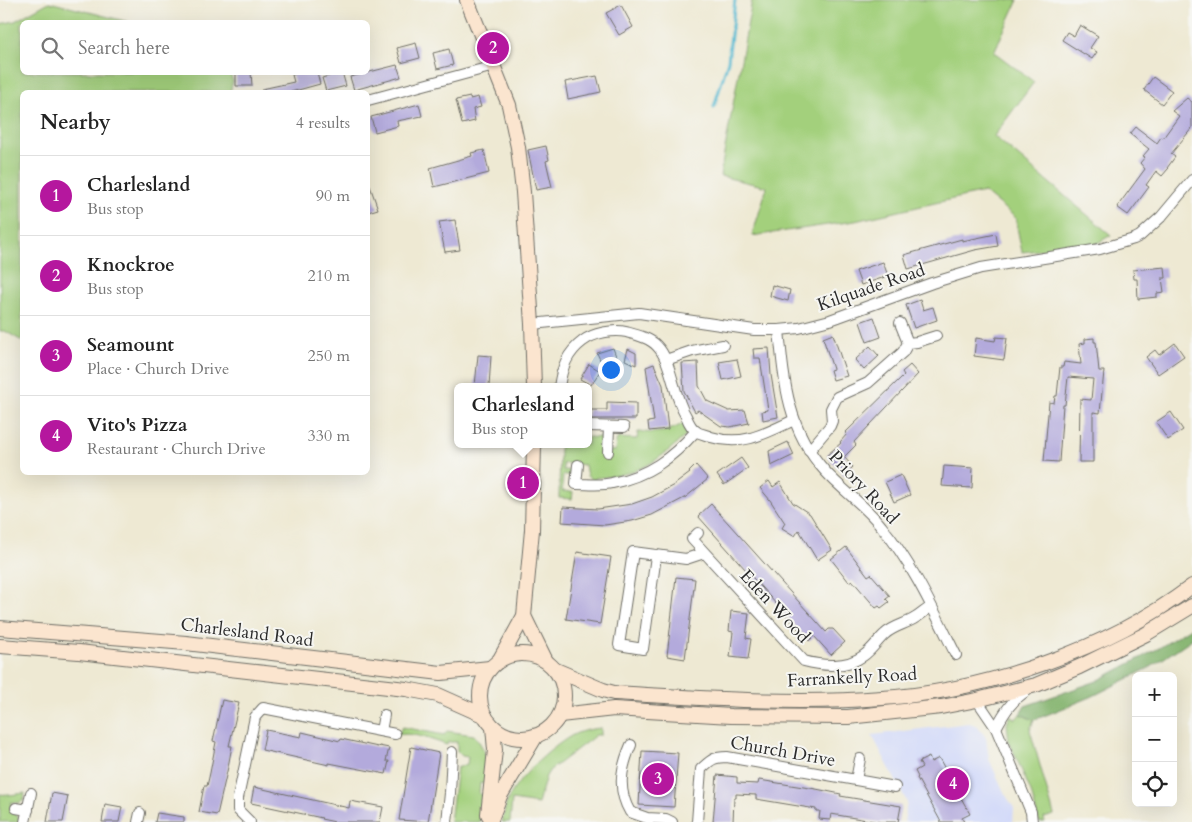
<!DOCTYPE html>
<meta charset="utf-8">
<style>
body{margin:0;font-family:Cardo,serif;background:#f6f6f6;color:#222}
.controls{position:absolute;right:15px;bottom:15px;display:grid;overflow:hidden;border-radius:8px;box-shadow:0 5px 20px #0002}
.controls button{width:45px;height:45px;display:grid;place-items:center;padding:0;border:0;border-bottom:1px solid #e0e0e0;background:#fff;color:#222;font:25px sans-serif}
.you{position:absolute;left:610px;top:369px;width:18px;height:18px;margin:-12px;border:4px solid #fff;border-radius:50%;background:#1a73e8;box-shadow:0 0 0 8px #1a73e833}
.badge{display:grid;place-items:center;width:32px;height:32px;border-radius:50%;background:#b5179e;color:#fff;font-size:16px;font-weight:700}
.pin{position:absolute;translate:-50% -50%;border:2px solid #fff;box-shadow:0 1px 5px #0006}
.popup{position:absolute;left:454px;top:383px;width:138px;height:65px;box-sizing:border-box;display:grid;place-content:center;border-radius:8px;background:#fff;filter:drop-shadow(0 1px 4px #0005);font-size:16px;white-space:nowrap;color:#767676}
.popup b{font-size:19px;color:#222}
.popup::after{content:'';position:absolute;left:50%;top:100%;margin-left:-10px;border:10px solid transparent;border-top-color:#fff}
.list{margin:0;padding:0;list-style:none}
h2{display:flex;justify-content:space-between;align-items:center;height:65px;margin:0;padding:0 20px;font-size:21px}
h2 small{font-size:16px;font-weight:400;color:#767676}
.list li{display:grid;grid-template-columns:32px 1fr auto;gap:15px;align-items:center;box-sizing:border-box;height:80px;padding:0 20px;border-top:1px solid #e0e0e0}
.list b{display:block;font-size:19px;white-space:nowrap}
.list p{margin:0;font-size:16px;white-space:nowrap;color:#767676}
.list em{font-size:16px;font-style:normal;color:#767676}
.icon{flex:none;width:28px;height:28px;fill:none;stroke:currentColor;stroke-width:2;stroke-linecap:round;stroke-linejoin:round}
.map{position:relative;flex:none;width:1192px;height:822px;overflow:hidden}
.search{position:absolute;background:#fff;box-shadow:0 5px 20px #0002;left:20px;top:20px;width:350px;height:55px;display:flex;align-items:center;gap:12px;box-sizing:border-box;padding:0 18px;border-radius:8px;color:#767676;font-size:19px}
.panel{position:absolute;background:#fff;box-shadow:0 5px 20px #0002;left:20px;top:90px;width:350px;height:385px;border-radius:8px}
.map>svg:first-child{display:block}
.built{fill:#d2d9f9}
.green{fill:#a3d07c;stroke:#677e54}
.forest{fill:#82b26c;stroke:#566e4c}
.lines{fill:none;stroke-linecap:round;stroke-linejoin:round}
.stream{stroke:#53b9d1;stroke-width:3}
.building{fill:#b3aadc}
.minor-casing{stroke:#6f6e66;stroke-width:12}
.secondary-casing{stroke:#6f6e66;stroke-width:16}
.minor{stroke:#fff;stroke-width:10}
.secondary{stroke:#fbe5cf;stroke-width:14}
.labels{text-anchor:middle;stroke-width:4;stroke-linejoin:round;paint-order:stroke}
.street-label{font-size:18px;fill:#2b2b2b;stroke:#f6f6f2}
</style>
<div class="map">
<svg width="1192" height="822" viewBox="0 0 1192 822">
<rect width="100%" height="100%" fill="#f6f6f2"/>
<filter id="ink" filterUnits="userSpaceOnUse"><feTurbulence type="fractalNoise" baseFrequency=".02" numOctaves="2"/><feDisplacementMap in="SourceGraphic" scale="10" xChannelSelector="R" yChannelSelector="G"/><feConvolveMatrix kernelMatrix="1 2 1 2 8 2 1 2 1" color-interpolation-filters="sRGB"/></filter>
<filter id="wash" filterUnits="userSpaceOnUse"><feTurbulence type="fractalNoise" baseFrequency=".0096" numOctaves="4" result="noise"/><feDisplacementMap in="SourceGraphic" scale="20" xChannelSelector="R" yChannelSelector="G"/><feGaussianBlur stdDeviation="1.12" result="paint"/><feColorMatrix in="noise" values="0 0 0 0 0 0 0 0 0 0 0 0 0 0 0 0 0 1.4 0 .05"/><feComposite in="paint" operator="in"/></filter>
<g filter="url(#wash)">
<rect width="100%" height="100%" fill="#eee9d3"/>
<!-- built -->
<polygon class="built" points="969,723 978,726 986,738 989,759 1005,794 1014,808 1013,822 904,822 907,802 872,735"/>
<!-- green -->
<g class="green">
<polygon points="752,0 1018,0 994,52 1034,82 994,136 1111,235 1096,244 1022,252 1015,217 984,192 855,221 752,236 767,187 720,176"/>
<polygon points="49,2 129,22 22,22 22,72 229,72 233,81 230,92 22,92 22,341 5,331 0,331 0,24 15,21"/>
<path d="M684,423l5,10c-33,29 -48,42 -94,45v3l-8,-5 -2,-11 -22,-2v7l12,1 -3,4h-9l-1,16 11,1 -1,7 -13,-1 1,-54h28v-7l18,1 -1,12 10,1 1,-10 2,-3 19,1 1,-7c20,1 29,1 46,-9z"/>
<polygon points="1020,714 1034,720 1030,730 1054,815 1044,818 1045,822 1039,822 1031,792 1009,741 1007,724 1010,716 1016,719"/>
<path d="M403,727l41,8 3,-4 27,4c14,17 13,28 11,49l-5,-1 -1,11 5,1 -5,27h-29l7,-54 10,-4 1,-7 -6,-1 -5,-5v-9h-9l-1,3c-13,-4 -38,-15 -51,-9z"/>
<path d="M601,728v7h-5l-46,35 -4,6 -8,28 -26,-4 -2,22h-8c2,-7 3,-16 6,-23 12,-23 41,-50 63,-63 9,-5 19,-7 30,-8z"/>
<polygon points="25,793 24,800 19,803 11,802 10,812 16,814 20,820 19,822 0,822 0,794 9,795"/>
</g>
<!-- forest -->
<polygon class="forest" points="1192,627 1192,639 1151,667 1091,697 1034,720 1020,714 1025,706 1097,681 1159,648"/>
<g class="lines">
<!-- stream -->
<polyline class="stream" points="714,107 728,61 735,0"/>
</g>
<g id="blocks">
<!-- building -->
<g class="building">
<polygon points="621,5 633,27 619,35 606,13"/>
<polygon points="1080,25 1098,36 1090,48 1097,52 1092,59 1062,40 1067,32 1074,36"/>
<polygon points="416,43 420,58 401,63 397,48"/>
<polygon points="449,49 453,65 437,69 433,53"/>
<polygon points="397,65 401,77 354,90 350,77"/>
<polygon points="236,72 251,72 252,86 236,86"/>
<polygon points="300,72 317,72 320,84 291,92 262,92 262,89 294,82 292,75"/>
<polygon points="342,72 346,86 326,91 322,78"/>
<polygon points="597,76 601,92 568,99 565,82"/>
<polygon points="1153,77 1172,91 1162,104 1144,90"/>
<polygon points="470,97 470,99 478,97 481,107 473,109 475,121 462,124 456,100"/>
<polygon points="1187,98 1192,102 1192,128 1171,154 1175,157 1167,168 1168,169 1162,176 1156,171 1146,185 1149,187 1128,215 1117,207 1145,169 1140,163 1145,157 1143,156 1149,149 1130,134 1136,127 1157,143 1161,137 1163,138 1179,116 1172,111"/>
<polygon points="419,104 422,116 397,121 398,126 375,132 371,117"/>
<polygon points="546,146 549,160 546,161 552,187 536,190 528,150"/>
<polygon points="484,150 489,173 434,187 430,168 472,156 471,153"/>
<polygon points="368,183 369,183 378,209 368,212"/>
<polygon points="455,220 460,250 445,252 439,222"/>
<polygon points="996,234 998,246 975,250 908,269 904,255 962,239 962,241"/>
<polygon points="883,262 888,276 861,285 856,271"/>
<polygon points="1165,267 1166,278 1162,278 1164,292 1157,293 1157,297 1138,299 1137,279 1134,279 1133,270"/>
<polygon points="772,285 790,290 788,301 770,296"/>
<polygon points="920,300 923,310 933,307 937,320 914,328 906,305"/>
<polygon points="874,317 881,337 867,342 860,322"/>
<polygon points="833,334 847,376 833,380 830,370 833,369 823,338"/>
<polygon points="996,337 1007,338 1004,360 974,356 976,338 995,341"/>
<polygon points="1094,338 1094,342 1096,342 1099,371 1104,371 1100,413 1093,412 1093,462 1079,462 1080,399 1091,400 1093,379 1068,377 1065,405 1063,405 1059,462 1044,461 1049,402 1054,403 1055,396 1057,396 1060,367 1063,367 1064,362 1081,364 1079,344 1085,343 1085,339"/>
<polygon points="1175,343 1184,356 1158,374 1146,357 1155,350 1159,355"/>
<polygon points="870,346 879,356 864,370 855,360"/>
<polygon points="613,348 617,359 602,364 597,353"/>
<polygon points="769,348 771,375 778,417 763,420 762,411 768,410 760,358 754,358 753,349"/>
<polygon points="628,349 636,353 636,365 625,360"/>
<polygon points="478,355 491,356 489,387 475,386"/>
<polygon points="737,359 741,376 723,380 719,362"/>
<polygon points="698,362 699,386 707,401 729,411 745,410 749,423 730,427 721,426 698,410 695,412 684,391 682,363"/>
<polygon points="589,364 600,371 591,385 580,379"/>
<polygon points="654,364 663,385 668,429 649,431 648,422 654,421 646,367"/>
<polygon points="910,365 918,374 854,442 856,445 844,457 853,467 844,476 827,455 841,443 840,442 847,434 845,433 904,375 902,372"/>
<polygon points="607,402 636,403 636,419 588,419 588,410 607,410"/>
<polygon points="1171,412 1183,430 1168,440 1156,422"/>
<polygon points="788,442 794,455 771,466 769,451"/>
<polygon points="741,458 748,468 724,485 717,475"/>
<polygon points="696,465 708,479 686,497 652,515 632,521 605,525 562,522 563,507 598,509 632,504 652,497 674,485 690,473 689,472"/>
<polygon points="944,466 973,468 972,488 942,486"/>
<polygon points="901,475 910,495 894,502 885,482"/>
<polygon points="769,481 773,487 780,482 793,503 810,514 832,550 817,560 799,530 795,536 782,528 785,523 770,500 760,488"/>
<polygon points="711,504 826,632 829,629 833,629 845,642 831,655 814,636 809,641 698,516"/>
<polygon points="846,547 868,576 871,574 890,596 886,599 889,602 881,608 879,606 876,608 852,580 849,582 831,559"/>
<polygon points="577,552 611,557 600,624 566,619"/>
<polygon points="676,577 695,579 685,659 667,656"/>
<polygon points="731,611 749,613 746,638 751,639 748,659 730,657 733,632 729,631"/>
<polygon points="222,700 239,703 229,746 232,746 228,767 217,815 199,812 204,786 207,786 210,773 216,742 213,741"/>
<polygon points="266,730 301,737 302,732 340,741 341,739 378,747 379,746 389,748 386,761 389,761 386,774 329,763 329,765 262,750"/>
<polygon points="411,747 439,753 428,822 399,820"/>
<polygon points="642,751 678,753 674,807 639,805"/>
<polygon points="929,757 931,762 939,758 970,814 962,818 964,822 941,822 917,778 918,777 915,771 922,767 919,762"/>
<polygon points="717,775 737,777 737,783 758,784 759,780 816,789 841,794 840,796 901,806 898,822 879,822 831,814 830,820 819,819 820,811 816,811 816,809 756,799 756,795 736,794 736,798 734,798 733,822 713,822"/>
<polygon points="254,787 349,808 350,801 383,807 380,822 335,822 321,819 322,818 251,803"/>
<polygon points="52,793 68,796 63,822 47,822"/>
<polygon points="105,804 122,807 119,822 102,822"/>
<polygon points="157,813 184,817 184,822 155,822"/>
</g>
</g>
</g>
<g filter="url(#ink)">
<use href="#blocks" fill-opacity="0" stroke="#6f6e66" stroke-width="1"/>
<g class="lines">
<!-- minor casing -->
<g class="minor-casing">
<g id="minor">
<polyline points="368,100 494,66"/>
<polyline points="900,323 908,343"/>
<polyline points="532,324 639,313 754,330 779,330 799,328 830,320 932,283 981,268 1100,249 1134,239 1140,236 1161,217 1192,180"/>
<path d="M779,330c5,53 9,100 46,141 18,20 41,35 57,56 30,36 53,86 74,128"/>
<polyline points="666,360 692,351 723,345"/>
<path d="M559,387c3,-20 8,-34 24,-46 10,-8 31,-12 43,-9 11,3 24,6 31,14 15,15 16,50 29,70 2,5 6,13 11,16 4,2 10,3 14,5 32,10 55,-4 83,-17"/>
<polyline points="588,426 624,427"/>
<polyline points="809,451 830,426 832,421 831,409 837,397 868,383 903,352 908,343 917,342 936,336"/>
<polyline points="608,452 609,427"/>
<path d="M578,465l-2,19c12,0 24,2 36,-1 36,-7 60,-25 84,-52"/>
<path d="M698,533l-6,6 112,122c18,5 43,7 59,-5 9,-6 14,-15 22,-22 8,-8 21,-10 30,-16 6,-3 10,-8 16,-11"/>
<polyline points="656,556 643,649 619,645 633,552 686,559 704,553"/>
<polyline points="977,700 996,728 1031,812 1032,822"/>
<path d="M996,728c9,-17 16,-28 32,-38"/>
<polyline points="381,731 384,715"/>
<path d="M631,745c-10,23 -14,45 -1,67l17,6 19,1 6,3"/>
<polyline points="856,780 860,759"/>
<polyline points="16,808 28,810"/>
<polyline points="25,822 31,793"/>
<polyline points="138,822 140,813"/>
<polyline points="250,822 238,810 238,798 255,717 263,708 395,734"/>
<polyline points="447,822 450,793 452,752"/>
<path d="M697,822l4,-53c10,-9 12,-12 26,-12l168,30"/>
</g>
</g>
<!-- secondary casing -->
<g class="secondary-casing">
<g id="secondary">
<polyline points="467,0 509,105 518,147 523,192 532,324 534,387"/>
<polyline points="524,616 546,661"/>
<polyline points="0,628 186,643 441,673 490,668"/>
<polyline points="0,646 79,652 406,689 438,695 485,716"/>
<circle cx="522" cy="696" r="42"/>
<polyline points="499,661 524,616 532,530 534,444"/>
<path d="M556,670l47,20 11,3c89,5 179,12 268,5 104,-7 227,-49 310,-112"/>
<polyline points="560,715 614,709 731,716 848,717 941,707 977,700 1036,685 1079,667 1146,634 1192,606"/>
<polyline points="488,814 495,750 493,727"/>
<polyline points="490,822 500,796 536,736"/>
</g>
</g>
<!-- minor -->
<use href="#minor" class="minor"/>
<!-- secondary -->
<use href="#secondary" class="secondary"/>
</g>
</g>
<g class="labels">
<!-- street labels -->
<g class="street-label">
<text transform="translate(871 287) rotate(-19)" y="6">Kilquade Road</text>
<text transform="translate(864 487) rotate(47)" y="6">Priory Road</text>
<text transform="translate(775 606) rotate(47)" y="6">Eden Wood</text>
<text transform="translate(247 632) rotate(7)" y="6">Charlesland Road</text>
<text transform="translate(852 677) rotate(-3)" y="6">Farrankelly Road</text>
<text transform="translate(783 751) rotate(10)" y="6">Church Drive</text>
</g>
</g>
</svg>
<div class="controls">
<button>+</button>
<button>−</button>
<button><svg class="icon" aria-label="locate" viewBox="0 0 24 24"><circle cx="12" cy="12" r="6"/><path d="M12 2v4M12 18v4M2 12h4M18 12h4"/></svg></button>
</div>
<div class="you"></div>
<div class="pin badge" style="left:523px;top:483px">1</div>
<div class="popup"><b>Charlesland</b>Bus stop</div>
<div class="pin badge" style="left:493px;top:48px">2</div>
<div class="pin badge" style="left:658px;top:779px">3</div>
<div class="pin badge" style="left:953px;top:784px">4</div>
<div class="search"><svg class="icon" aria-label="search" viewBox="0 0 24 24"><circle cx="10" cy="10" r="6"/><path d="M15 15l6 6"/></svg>Search here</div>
<section class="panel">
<h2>Nearby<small>4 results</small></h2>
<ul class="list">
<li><span class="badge">1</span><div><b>Charlesland</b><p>Bus stop</p></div><em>90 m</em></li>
<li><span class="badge">2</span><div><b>Knockroe</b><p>Bus stop</p></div><em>210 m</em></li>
<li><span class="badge">3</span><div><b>Seamount</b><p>Place · Church Drive</p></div><em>250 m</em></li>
<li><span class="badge">4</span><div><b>Vito's Pizza</b><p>Restaurant · Church Drive</p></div><em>330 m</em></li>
</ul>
</section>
</div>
